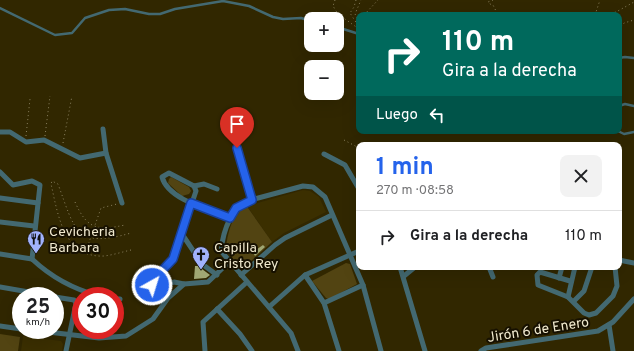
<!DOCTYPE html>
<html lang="es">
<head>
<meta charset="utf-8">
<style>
  :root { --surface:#fff; --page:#f2f2f2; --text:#202124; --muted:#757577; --line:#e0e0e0; --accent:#2563eb }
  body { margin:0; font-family:Overpass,sans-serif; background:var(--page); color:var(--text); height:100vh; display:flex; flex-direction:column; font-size:15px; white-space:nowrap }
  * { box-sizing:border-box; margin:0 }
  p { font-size:13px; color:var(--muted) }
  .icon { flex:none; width:22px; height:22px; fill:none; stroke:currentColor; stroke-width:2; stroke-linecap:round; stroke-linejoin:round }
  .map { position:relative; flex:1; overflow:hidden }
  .drawer { position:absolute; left:356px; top:142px; width:266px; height:128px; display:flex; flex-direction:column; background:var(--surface); border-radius:8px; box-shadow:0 4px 16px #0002 }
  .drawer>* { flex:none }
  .guide { position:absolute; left:356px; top:12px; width:266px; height:122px; border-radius:8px; box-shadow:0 4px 16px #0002; background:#00695c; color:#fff; overflow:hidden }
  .controls { position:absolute; left:304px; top:12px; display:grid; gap:8px }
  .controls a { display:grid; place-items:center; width:40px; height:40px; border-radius:8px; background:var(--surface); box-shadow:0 4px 16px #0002; font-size:20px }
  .speed { position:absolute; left:12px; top:287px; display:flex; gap:8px; font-size:20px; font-weight:700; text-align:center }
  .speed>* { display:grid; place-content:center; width:52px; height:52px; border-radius:50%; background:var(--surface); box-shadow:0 4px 16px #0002; line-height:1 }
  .speed small { font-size:10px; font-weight:400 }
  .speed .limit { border:6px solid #d22; background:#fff; color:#111 }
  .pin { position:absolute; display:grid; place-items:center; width:34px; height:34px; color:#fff; margin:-41px -17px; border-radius:50% 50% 50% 0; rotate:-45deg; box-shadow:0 0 4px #0007 }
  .pin .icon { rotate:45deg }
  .me { position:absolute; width:44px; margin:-22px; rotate:39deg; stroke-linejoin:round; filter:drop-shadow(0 0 3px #0008) }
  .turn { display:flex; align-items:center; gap:14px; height:84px; padding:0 20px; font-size:18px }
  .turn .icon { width:52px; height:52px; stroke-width:2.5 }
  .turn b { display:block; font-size:28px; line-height:34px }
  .then { display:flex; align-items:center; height:38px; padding:0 20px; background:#0003; gap:8px; font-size:15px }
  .round { display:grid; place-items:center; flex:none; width:42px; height:42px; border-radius:8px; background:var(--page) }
  .head { display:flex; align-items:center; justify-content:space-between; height:68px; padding:0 20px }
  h1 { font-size:24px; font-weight:700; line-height:30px; color:var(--accent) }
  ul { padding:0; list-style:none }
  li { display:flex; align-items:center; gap:12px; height:52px; padding:0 20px; border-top:1px solid var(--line) }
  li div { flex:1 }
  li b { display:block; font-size:15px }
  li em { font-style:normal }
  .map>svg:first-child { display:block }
  .built { fill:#3b2f00 }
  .green { fill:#524412 }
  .building { fill:#a0a773 }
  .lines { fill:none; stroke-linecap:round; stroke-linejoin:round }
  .path { stroke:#8b8261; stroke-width:1; stroke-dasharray:1 3; stroke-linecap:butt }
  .lane { stroke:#436971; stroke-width:2.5 }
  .street { stroke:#436971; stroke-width:5 }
  .route-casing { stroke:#184099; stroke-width:10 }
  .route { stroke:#2563eb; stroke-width:7 }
  .labels { text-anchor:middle; stroke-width:4; stroke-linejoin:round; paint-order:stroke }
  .poi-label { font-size:14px; fill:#f1eacf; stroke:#161000; text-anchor:start }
  .street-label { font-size:14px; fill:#f1eacf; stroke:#161000 }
</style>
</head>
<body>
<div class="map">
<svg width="634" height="351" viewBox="0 0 634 351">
  <rect width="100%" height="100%" fill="#312700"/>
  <!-- built -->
  <g class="built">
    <path d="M 303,190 L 310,191 L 319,197 L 326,212 L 284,233 L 272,242 L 247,206 Z"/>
    <path d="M 23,336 L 61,341 L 63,344 L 62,351 L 21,351 Z"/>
  </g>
  <!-- green -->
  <g class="green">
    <path d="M 171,177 L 189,187 L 191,191 L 189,194 L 182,196 L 168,183 L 169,179 Z"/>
    <path d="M 246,205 L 272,242 L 250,262 L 244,265 L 234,260 L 226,249 C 227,235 232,213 246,205 Z"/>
    <path d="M 346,263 L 350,264 L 357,284 L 329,299 L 326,298 L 312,281 Z"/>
    <path d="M 0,334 L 20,337 L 18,351 L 0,351 Z"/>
  </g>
  <!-- building -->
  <g class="building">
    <path d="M 263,245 L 265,247 L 255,256 L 253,252 Z"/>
    <path d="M 195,266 L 198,266 L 210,275 L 206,278 L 194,279 Z"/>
  </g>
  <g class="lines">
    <!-- path -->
    <g class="path">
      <path d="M 335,0 L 333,6 L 338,14 L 359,29"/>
      <path d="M 356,0 L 354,7 L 350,13 L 359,27"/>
      <path d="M 493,0 L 488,2 L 490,4 L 493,5 L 498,15"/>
      <path d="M 364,15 L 378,0"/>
      <path d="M 595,15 L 600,0"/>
      <path d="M 603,15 L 616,12 L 634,2"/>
      <path d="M 359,22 L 355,14 L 361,0"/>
      <path d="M 619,30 L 624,23 L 634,20"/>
      <path d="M 26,136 L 30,99"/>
      <path d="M 45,136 L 50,96"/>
      <path d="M 344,140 L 359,148"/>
      <path d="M 63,143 L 72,96"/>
      <path d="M 75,202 C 87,229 97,231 125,225"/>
      <path d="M 131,250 C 122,252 113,255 104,256 C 63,258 58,214 51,184 L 52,181 L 58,184 C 75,230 75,249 131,233"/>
      <path d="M 86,251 L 101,208 L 117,204"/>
    </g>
    <!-- lane -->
    <g class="lane">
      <path d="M 0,8 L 55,35 L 72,33 L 85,18 L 109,10 L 125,9 L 149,14 L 160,14 L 175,9 L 223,1 L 249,6 L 273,17 L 283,19 L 301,18 L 311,21"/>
      <path d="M 337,27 L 359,34"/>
      <path d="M 619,58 L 625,57 L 634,58"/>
      <path d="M 619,106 L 625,104 L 634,106"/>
      <path d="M 618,131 L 624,134 L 634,132"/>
    </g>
    <!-- street -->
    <g class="street">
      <path d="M 103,129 L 106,153 L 122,203"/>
      <path d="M 0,132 L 10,132 L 26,142 L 44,140 L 80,158 L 106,153"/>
      <path d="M 237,148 L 252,200"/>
      <path d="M 324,154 L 345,165 L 359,189"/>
      <path d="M 0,172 L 13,185 L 32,181 L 40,185 L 32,259"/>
      <path d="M 217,189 L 204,184 L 194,186 L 169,173 L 162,177 C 168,200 211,210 230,218"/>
      <path d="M 0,198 L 38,203"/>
      <path d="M 0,222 L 34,226"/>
      <path d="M 182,234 L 202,264 L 217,275"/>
      <path d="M 0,254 L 32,259"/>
      <path d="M 32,259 C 51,277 73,289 99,296"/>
      <path d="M 619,260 L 634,263"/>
      <path d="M 400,267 L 425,351"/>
      <path d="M 489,267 L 493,277"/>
      <path d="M 241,275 L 275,245 L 285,238 L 332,215"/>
      <path d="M 305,275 L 324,303 L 339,351"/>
      <path d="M 404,276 L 415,267"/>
      <path d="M 559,278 L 562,267"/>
      <path d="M 570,281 L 540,272 L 537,275 L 538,285 L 568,297 L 584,313 L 589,315 L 596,313 L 613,296 L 617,286 L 615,267"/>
      <path d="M 184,284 L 174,282 L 157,289 L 152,285 L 153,280 L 173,259 L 196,191 L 194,186"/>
      <path d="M 0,287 L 52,296"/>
      <path d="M 55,297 L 74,300 L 76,303 L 66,351"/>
      <path d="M 568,297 L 575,267"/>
      <path d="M 115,299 L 120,299"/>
      <path d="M 574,301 L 584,291 L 592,267"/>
      <path d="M 324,303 L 363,285"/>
      <path d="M 269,307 L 305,275 L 359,251"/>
      <path d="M 217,309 L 240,334 L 252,351"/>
      <path d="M 609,325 L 613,351"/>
      <path d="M 0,326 L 21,329"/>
      <path d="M 31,330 L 99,338 L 126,336 L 153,319 L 168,298 L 184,284 L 208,282 L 229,262"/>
      <path d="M 205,351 L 203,322 L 247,282"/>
      <path d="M 298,351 L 291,333 L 221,251 C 223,232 230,211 247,201 L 303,186 L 313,187 L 325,197 L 363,285 L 381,351"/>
      <path d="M 481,351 L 486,348 L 598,331 L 613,322 L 634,299"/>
    </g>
  </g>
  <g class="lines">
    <!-- route casing -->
    <g class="route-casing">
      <path id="route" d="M 152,285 L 153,280 L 173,259 L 191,203 L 230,218 L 236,208 L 252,200 L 237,148"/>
    </g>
    <!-- route -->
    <use href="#route" class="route"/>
  </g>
  <!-- icons -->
  <defs>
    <g id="restaurant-pin" transform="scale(0.9)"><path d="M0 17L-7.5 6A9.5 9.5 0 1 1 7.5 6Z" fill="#a1b2fd" stroke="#161000"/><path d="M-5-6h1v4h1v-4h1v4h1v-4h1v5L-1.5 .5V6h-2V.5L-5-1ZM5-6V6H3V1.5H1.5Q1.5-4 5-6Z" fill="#111"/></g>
    <g id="church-pin" transform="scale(0.9)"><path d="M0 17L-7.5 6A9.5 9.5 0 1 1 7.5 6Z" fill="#a1b2fd" stroke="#161000"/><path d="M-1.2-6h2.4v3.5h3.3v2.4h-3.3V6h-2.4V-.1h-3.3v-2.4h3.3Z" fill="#111"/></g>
  </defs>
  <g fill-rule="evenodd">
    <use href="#restaurant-pin" x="36" y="239"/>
    <use href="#church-pin" x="201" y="255"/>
  </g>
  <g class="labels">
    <!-- poi labels -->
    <g class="poi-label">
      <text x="49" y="236">Cevicheria<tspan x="49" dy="16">Barbara</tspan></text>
      <text x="214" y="252">Capilla<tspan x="214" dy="16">Cristo Rey</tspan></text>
    </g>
    <!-- street labels -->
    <g class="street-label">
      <text transform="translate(538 329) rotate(-9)" y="5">Jirón 6 de Enero</text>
    </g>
  </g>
</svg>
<div class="controls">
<a>+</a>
<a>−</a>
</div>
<div class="speed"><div>25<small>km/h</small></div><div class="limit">30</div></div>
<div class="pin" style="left:237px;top:148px;background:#d93025"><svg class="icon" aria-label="arrive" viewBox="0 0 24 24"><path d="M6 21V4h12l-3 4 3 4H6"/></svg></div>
<svg class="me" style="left:152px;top:285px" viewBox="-20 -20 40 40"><circle r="17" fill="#2563eb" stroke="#fff" stroke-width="3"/><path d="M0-11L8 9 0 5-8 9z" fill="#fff"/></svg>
<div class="guide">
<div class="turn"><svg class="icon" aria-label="right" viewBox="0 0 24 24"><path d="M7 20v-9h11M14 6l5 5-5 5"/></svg><div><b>110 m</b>Gira a la derecha</div></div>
<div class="then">Luego<svg class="icon" aria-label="left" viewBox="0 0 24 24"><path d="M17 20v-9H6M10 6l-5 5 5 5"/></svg></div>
</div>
<section class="drawer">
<div class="head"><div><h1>1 min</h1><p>270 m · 08:58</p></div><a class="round"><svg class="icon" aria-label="close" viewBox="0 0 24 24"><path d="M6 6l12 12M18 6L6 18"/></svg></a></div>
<ul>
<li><svg class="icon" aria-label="right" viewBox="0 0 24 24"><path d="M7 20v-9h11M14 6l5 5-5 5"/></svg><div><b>Gira a la derecha</b></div><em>110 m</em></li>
</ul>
</section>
</div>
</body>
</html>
